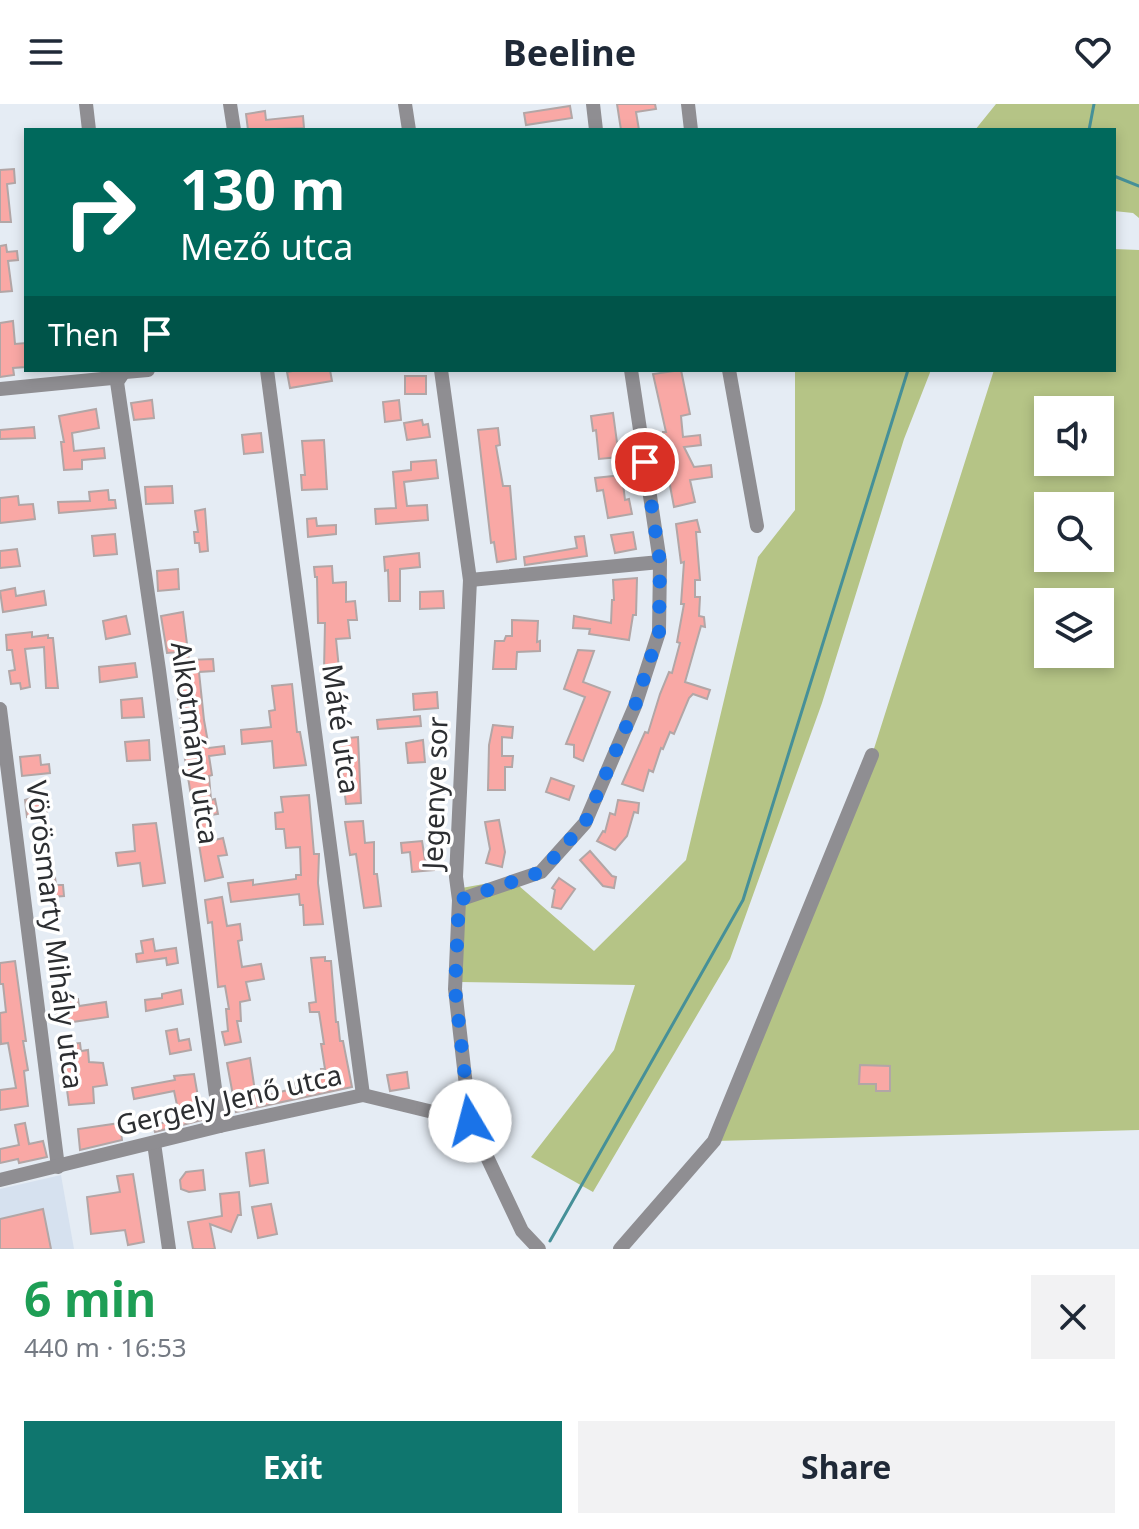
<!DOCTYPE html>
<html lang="en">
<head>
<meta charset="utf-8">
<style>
  :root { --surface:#fff; --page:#f2f2f3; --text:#1f2937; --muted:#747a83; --accent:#0f766e }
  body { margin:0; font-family:"Noto Sans",sans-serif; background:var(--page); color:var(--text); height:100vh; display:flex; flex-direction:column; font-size:30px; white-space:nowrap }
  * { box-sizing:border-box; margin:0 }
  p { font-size:26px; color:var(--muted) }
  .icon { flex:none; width:44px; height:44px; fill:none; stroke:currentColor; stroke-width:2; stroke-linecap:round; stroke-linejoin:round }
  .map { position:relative; height:1145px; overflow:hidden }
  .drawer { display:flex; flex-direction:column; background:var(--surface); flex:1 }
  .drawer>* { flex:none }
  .banner { position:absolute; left:24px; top:24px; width:1092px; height:244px; border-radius:0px; box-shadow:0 4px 12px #0003; background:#00695c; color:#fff; overflow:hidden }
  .buttons { position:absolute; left:1034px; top:292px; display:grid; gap:16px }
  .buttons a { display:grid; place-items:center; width:80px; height:80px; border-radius:0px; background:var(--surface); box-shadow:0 4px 12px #0003; font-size:40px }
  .pin { position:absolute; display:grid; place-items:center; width:68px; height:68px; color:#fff; margin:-34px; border:4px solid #fff; border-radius:50%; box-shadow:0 2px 8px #0007 }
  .me { position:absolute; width:88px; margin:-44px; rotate:352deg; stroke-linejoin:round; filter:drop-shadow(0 0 6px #0008) }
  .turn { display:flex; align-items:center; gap:28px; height:168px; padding:0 24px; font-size:36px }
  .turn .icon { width:104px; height:104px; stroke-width:2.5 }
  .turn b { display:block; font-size:56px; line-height:68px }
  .then { display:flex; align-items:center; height:76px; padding:0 24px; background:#0003; gap:16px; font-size:30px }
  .round { display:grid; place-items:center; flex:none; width:84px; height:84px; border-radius:0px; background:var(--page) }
  .head { display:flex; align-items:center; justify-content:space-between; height:136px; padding:0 24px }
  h1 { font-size:48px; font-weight:700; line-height:60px; color:#1e9e55 }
  .primary-button { display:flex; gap:16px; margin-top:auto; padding:16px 24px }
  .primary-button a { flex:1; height:92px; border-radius:0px; background:var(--accent); color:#fff; font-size:32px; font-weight:700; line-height:92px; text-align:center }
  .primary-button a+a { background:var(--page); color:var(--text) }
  header { display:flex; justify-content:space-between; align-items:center; height:104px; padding:0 24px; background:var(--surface); font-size:36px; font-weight:700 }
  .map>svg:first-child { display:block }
  .built { fill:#d6e1ef }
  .green { fill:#b5c486; fill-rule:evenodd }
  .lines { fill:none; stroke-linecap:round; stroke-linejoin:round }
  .stream { stroke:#469098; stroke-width:3 }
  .building { fill:#f9a8a5; stroke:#b2a6a6; stroke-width:2 }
  .minor { stroke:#8f8e92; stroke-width:14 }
  .route { stroke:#1a73e8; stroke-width:14; stroke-dasharray:0 25.2 }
  .labels { text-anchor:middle; stroke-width:7; stroke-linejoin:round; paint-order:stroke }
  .street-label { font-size:28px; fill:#2c2e31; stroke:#fff }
</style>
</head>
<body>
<header><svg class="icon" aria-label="menu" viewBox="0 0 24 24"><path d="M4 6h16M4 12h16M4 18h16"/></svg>Beeline<svg class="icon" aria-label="heart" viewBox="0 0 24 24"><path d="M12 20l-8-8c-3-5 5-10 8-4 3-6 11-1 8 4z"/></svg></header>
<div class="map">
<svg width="1139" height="1145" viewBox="0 0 1139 1145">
  <rect width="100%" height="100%" fill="#e5ecf4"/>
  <!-- built -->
  <path class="built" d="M 61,1071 L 74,1145 L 0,1145 L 0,1085 Z"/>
  <!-- green -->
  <g class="green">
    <path d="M 996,0 L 1139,0 L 1139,114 L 1133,109 L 1114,107 L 1114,26 L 975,26 Z"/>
    <path d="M 1114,145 L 1139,146 L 1139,1026 L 714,1037 L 872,651 L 994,266 L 1114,266 ZM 1048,306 L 1100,306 L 1100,358 L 1048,358 ZM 1048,402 L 1100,402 L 1100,454 L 1048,454 ZM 1048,498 L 1100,498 L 1100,550 L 1048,550 Z"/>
    <path d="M 795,266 L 931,266 L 904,335 L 822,599 L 730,855 L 593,1088 L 531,1053 L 614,946 L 635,881 L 460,878 L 456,785 L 511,775 L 594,847 L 686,756 L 758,453 L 795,406 Z"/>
  </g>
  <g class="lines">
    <!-- stream -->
    <g class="stream">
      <path d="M 1089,26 L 1094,0"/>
      <path d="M 1114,72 L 1139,82"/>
      <path d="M 550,1137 L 743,796 L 908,266"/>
    </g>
  </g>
  <!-- building -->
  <g class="building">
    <path d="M 617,0 L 655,0 L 656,5 L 636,8 L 639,26 L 621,26 Z"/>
    <path d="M 570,2 L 572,14 L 526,21 L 524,9 Z"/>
    <path d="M 265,7 L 266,16 L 303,12 L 304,24 L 248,26 L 246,10 Z"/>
    <path d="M 14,65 L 15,79 L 7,80 L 11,118 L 0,118 L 0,66 Z"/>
    <path d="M 6,141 L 7,148 L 17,147 L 18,156 L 8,157 L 12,187 L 0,188 L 0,142 Z"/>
    <path d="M 13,217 L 15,240 L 26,239 L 26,263 L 13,264 L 14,271 L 0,273 L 0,219 Z"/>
    <path d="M 298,266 L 330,266 L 332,277 L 290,284 L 287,268 Z"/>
    <path d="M 681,266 L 690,310 L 681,312 L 683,333 L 700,331 L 701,341 L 684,343 L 694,363 L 711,361 L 712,373 L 690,376 L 695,398 L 674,403 L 666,360 L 663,328 L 666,328 L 653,270 Z"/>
    <rect x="405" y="272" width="21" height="18"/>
    <path d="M 152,296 L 154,314 L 134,316 L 131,299 Z"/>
    <path d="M 399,296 L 401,316 L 385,318 L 383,298 Z"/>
    <path d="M 96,305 L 99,324 L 72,329 L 74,347 L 104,344 L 105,354 L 82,356 L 82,365 L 64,366 L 61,338 L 64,338 L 59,312 Z"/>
    <path d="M 613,309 L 619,353 L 599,355 L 596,326 L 593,327 L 591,312 Z"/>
    <path d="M 422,316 L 423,321 L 428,320 L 430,333 L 407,336 L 404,319 Z"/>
    <path d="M 34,323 L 35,334 L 0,335 L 0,326 Z"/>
    <path d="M 498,324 L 500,341 L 496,342 L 503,382 L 510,382 L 516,455 L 497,458 L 494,438 L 491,439 L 478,326 Z"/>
    <path d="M 261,329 L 263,348 L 244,350 L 242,331 Z"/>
    <path d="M 324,336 L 327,385 L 302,386 L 301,371 L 305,371 L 302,337 Z"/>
    <path d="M 436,356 L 438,374 L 404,378 L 407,402 L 427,401 L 428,416 L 376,420 L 375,405 L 396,404 L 393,368 L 411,366 L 411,358 Z"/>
    <path d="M 622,371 L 625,396 L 629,395 L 632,410 L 608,414 L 603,386 L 597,387 L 595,374 Z"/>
    <path d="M 172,382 L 173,399 L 146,400 L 145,383 Z"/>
    <path d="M 108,386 L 109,396 L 115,396 L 116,404 L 59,409 L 58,398 L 90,397 L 89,388 Z"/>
    <path d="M 18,392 L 19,401 L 33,400 L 35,415 L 0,419 L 0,394 Z"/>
    <path d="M 205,405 L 208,447 L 200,448 L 199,439 L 195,439 L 194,428 L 198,428 L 195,407 Z"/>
    <path d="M 316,414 L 317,422 L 336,421 L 336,430 L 308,433 L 307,415 Z"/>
    <path d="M 697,416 L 700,428 L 696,428 L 700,476 L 695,476 L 695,493 L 700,493 L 699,512 L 704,513 L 705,523 L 701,522 L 685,578 L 710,586 L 707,595 L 693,590 L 689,594 L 674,630 L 670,628 L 663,645 L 661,644 L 653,668 L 649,666 L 643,687 L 622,680 L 645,628 L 648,629 L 660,590 L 669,568 L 672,569 L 680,539 L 677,538 L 684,500 L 681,500 L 684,458 L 681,459 L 676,420 Z"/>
    <path d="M 633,428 L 636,445 L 615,449 L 611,431 Z"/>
    <path d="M 115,430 L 117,450 L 94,452 L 92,432 Z"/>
    <path d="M 584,432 L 587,452 L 525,461 L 524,453 L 577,444 L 575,433 Z"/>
    <path d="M 17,445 L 20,462 L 0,464 L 0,447 Z"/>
    <path d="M 419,449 L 420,463 L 400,465 L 400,497 L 389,497 L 388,466 L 385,467 L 384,453 Z"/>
    <path d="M 332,462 L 333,479 L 346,478 L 346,498 L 355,497 L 357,516 L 348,516 L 350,534 L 336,535 L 339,565 L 324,567 L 325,519 L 318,519 L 317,473 L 315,473 L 314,463 Z"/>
    <path d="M 178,465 L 179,485 L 158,487 L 157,467 Z"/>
    <path d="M 637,474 L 636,511 L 633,511 L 629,536 L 589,530 L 590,525 L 573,524 L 574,512 L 611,519 L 612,496 L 614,496 L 613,476 Z"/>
    <path d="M 15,484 L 16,492 L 44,487 L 46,501 L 3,508 L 0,487 Z"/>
    <path d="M 443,487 L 444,504 L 420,505 L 420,488 Z"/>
    <path d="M 183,508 L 189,556 L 213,555 L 214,567 L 199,568 L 204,616 L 209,644 L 224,642 L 225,650 L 209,652 L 212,671 L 209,672 L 211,696 L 215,695 L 218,710 L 211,711 L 215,736 L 223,734 L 227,751 L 218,752 L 223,773 L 205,777 L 185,655 L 178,595 L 181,595 L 179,576 L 181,576 L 179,548 L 167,549 L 161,512 Z"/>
    <path d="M 126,512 L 130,530 L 106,535 L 103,517 Z"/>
    <path d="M 512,516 L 538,517 L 537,538 L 540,537 L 540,547 L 517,548 L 516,565 L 493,565 L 495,537 L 504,537 L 506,532 L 512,532 Z"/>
    <path d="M 32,528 L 32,533 L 48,531 L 48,534 L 53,534 L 58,584 L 46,584 L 44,543 L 25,545 L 30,583 L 21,585 L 20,579 L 11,580 L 9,567 L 15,566 L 12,546 L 7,546 L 6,531 Z"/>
    <path d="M 578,546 L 594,547 L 583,578 L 610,588 L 583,657 L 574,653 L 574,641 L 566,640 L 585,593 L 564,585 Z"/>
    <path d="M 135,559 L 137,573 L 100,578 L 99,563 Z"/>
    <path d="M 292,580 L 297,628 L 300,628 L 306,661 L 274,664 L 272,637 L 242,640 L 241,626 L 271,623 L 269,607 L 275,606 L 272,582 Z"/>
    <path d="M 437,588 L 438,604 L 414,606 L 413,590 Z"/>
    <path d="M 142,594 L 144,613 L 122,614 L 121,596 Z"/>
    <path d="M 420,612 L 421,622 L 378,625 L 377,616 Z"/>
    <path d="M 493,621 L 513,623 L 512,634 L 502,633 L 502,652 L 513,652 L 512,663 L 505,663 L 505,686 L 488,686 L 489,641 Z"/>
    <path d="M 358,633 L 361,699 L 346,700 L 338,635 Z"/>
    <path d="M 149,636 L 150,656 L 127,657 L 125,638 Z"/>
    <path d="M 423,636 L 425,658 L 408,659 L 406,639 Z"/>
    <path d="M 40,651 L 41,661 L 49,660 L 50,669 L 22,672 L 20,653 Z"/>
    <path d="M 551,674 L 574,682 L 569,696 L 546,688 Z"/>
    <path d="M 44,690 L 47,710 L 27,713 L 25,696 Z"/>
    <path d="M 309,691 L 314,750 L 319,750 L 318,779 L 323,820 L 304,821 L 303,801 L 300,801 L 299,790 L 231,798 L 228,779 L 253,776 L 253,781 L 296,775 L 296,771 L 301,771 L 300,743 L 286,744 L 284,725 L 276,725 L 275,709 L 283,708 L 281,693 Z"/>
    <path d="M 618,696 L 639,699 L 638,709 L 634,708 L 627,732 L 615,746 L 597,737 L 603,727 L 605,728 L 610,709 L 615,711 Z"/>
    <path d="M 499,716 L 505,748 L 502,763 L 486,759 L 490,745 L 485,718 Z"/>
    <path d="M 363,717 L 365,739 L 374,738 L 374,770 L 377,770 L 381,802 L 364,804 L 356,750 L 350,751 L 345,718 Z"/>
    <path d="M 156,719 L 165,779 L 143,782 L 140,759 L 118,762 L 116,749 L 135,747 L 133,721 Z"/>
    <path d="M 422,737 L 425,756 L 433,755 L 434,766 L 412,768 L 410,748 L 402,749 L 401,739 Z"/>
    <path d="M 590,747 L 612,772 L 616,773 L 614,784 L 603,782 L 580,756 Z"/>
    <path d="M 55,773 L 56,781 L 63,781 L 64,792 L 39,794 L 37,774 Z"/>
    <path d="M 559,774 L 575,785 L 561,805 L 552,803 L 555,786 L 552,784 Z"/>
    <path d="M 222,793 L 227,822 L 240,820 L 242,836 L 238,837 L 242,863 L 261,860 L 264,875 L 246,878 L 250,896 L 240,898 L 241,917 L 237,917 L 241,938 L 225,941 L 222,928 L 228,927 L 226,905 L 229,905 L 225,882 L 218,883 L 212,818 L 208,819 L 205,796 Z"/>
    <path d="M 153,835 L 155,847 L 176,844 L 178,859 L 167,861 L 166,854 L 137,858 L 136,850 L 143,849 L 141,837 Z"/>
    <path d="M 325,853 L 325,857 L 331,857 L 336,918 L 338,918 L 340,937 L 343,937 L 352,983 L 236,1008 L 227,959 L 250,954 L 256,994 L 296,984 L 295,978 L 322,972 L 321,965 L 325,965 L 321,940 L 324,940 L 319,908 L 310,908 L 309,899 L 316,898 L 311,854 Z"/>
    <path d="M 15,857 L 26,937 L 23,937 L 28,966 L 24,967 L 28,1002 L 0,1006 L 0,986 L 16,984 L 8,939 L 1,940 L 0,909 L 6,908 L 3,880 L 0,880 L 0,859 Z"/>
    <path d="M 181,886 L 183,900 L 146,907 L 145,896 L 162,894 L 162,890 Z"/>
    <path d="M 78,895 L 79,902 L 106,898 L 108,913 L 58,920 L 55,898 Z"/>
    <path d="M 177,925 L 179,937 L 189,935 L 191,946 L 170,950 L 166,927 Z"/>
    <path d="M 80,939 L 81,947 L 88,946 L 89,958 L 103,959 L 107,981 L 93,983 L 94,999 L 69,1001 L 61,941 Z"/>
    <path d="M 860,961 L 890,962 L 890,987 L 876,987 L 876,980 L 859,980 Z"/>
    <path d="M 407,968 L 409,984 L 390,987 L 387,971 Z"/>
    <path d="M 194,970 L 202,1016 L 155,1028 L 153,1021 L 180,1015 L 174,987 L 134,995 L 132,984 L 175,976 L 174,972 Z"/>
    <path d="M 25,1019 L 29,1040 L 43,1037 L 47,1053 L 19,1059 L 18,1055 L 0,1059 L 0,1045 L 19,1041 L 15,1021 Z"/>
    <path d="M 120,1019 L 122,1036 L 80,1046 L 78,1025 Z"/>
    <path d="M 264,1046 L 268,1079 L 250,1082 L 246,1049 Z"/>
    <path d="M 203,1066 L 205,1086 L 189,1088 L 181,1085 L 180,1076 L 186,1068 Z"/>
    <path d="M 133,1070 L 144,1138 L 128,1141 L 125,1126 L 91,1130 L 87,1093 L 120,1088 L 117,1072 Z"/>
    <path d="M 239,1088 L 241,1111 L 238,1111 L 231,1128 L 210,1120 L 215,1145 L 193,1145 L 188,1118 L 222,1112 L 220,1090 Z"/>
    <path d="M 271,1100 L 277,1130 L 258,1134 L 252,1103 Z"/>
    <path d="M 43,1105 L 51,1145 L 0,1145 L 0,1115 Z"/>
  </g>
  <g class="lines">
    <!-- minor -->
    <g class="minor">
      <path d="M 86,0 L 89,26"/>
      <path d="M 230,0 L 234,26"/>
      <path d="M 405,0 L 409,26"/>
      <path d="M 593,0 L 596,26"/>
      <path d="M 688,0 L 691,26"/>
      <path d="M 125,266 L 117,278 L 159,566 L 220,1022"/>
      <path d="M 267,266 L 363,991"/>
      <path d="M 441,266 L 470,476 L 456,773 L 459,796 L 455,885 L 470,1017 L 522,1127 L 539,1145"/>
      <path d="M 729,266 L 757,422"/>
      <path d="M 0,285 L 112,274 L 125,268 L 148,266"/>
      <path d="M 470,476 L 660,458"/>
      <path d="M 0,605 L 58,1063"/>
      <path d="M 459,796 L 541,768 L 585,719 L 635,602 L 659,528 L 660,458 L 631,266"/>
      <path d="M 154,1039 L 169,1145"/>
      <path d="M 0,1076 L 220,1022 L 363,991 L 470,1017"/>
      <path d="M 620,1145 L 714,1037 L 872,651"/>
    </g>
  </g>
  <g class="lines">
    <!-- route -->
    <path class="route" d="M 470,1017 L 455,885 L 459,796 L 541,768 L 585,719 L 635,602 L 659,528 L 660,458 L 645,358"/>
  </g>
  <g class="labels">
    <!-- street labels -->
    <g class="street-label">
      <text transform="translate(341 625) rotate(82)" y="10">Máté utca</text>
      <text transform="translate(195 639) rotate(82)" y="10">Alkotmány utca</text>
      <text transform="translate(435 689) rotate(-88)" y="10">Jegenye sor</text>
      <text transform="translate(55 831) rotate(83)" y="10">Vörösmarty Mihály utca</text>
      <text transform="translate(229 996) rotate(-13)" y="10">Gergely Jenő utca</text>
    </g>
  </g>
</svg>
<div class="buttons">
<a><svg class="icon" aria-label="sound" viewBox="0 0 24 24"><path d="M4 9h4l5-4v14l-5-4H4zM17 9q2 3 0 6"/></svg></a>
<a><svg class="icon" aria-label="search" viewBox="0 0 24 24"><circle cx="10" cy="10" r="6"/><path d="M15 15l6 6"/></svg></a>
<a><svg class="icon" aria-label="layers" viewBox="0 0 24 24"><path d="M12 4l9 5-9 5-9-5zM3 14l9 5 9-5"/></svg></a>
</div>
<div class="pin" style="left:645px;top:358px;background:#d93025"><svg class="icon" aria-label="arrive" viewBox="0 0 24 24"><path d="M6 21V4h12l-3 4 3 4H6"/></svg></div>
<svg class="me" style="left:470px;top:1017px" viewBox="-20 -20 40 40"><circle r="19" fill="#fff"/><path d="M0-13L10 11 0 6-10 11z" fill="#1a73e8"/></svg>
<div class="banner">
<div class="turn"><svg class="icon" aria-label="right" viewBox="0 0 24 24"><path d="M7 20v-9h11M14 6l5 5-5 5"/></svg><div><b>130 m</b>Mező utca</div></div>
<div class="then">Then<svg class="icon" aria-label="arrive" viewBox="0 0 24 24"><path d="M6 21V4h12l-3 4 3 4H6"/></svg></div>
</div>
</div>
<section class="drawer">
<div class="head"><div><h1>6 min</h1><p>440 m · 16:53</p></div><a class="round"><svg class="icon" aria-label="close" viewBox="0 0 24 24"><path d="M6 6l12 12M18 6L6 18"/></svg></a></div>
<div class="primary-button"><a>Exit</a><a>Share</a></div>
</section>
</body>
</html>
